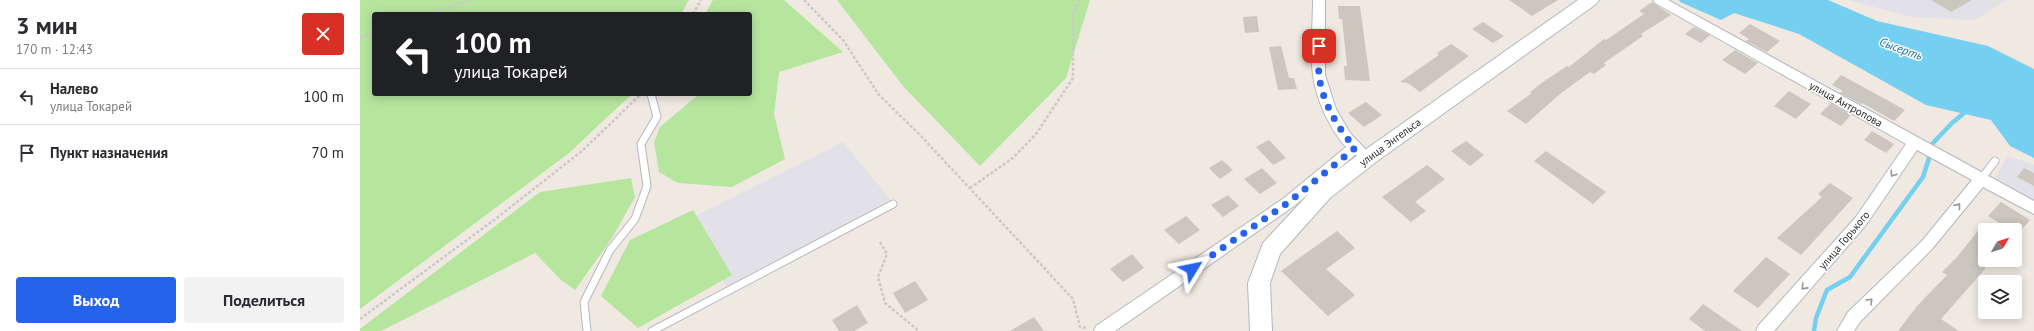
<!DOCTYPE html>
<html lang="ru">
<head>
<meta charset="utf-8">
<style>
  :root { --surface:#fff; --page:#f2f2f3; --text:#2b2b33; --muted:#7c7c81; --line:#e1e1e2; --accent:#2563eb }
  body { margin:0; font-family:"PT Sans",sans-serif; background:var(--page); color:var(--text); height:100vh; display:flex; flex-direction:column; font-size:15px; white-space:nowrap }
  * { box-sizing:border-box; margin:0 }
  p { font-size:13px; color:var(--muted) }
  .icon { flex:none; width:22px; height:22px; fill:none; stroke:currentColor; stroke-width:2; stroke-linecap:round; stroke-linejoin:round }
  .map { position:relative; flex:1; overflow:hidden }
  .panel { display:flex; flex-direction:column; background:var(--surface); width:360px }
  .panel>* { flex:none }
  .hud { position:absolute; left:12px; top:12px; width:380px; height:84px; border-radius:4px; box-shadow:0 2px 10px #0003; background:#202124; color:#fff; overflow:hidden }
  .needle { width:26px; rotate:51deg }
  .fabs { position:absolute; left:1618px; top:223px; display:grid; gap:8px }
  .fabs a { display:grid; place-items:center; width:44px; height:44px; border-radius:4px; background:var(--surface); box-shadow:0 2px 10px #0003; font-size:20px }
  .pin { position:absolute; display:grid; place-items:center; width:34px; height:34px; color:#fff; margin:-17px; border-radius:8px; box-shadow:0 2px 6px #0006 }
  .me { position:absolute; width:44px; margin:-22px; rotate:55deg; stroke-linejoin:round; filter:drop-shadow(0 0 3px #0008) }
  .turn { display:flex; align-items:center; gap:14px; height:84px; padding:0 16px; font-size:18px }
  .turn .icon { width:52px; height:52px; stroke-width:2.5 }
  .turn b { display:block; font-size:28px; line-height:34px }
  .round { display:grid; place-items:center; flex:none; width:42px; height:42px; border-radius:4px; background:var(--page) }
  .overview { display:flex; align-items:center; justify-content:space-between; height:68px; padding:0 16px }
  h1 { font-size:24px; font-weight:800; line-height:30px }
  .button { display:flex; gap:8px; margin-top:auto; padding:8px 16px }
  .button a { flex:1; height:46px; border-radius:4px; background:var(--accent); color:#fff; font-size:16px; font-weight:800; line-height:46px; text-align:center }
  .button a+a { background:var(--page); color:var(--text) }
  ul { padding:0; list-style:none }
  li { display:flex; align-items:center; gap:12px; height:56px; padding:0 16px; border-top:1px solid var(--line) }
  li div { flex:1 }
  li b { display:block; font-size:15px }
  li em { font-style:normal }
  main { display:flex; flex:1; min-height:0 }
  .map>svg:first-child { display:block }
  .industrial { fill:#e3e1e8 }
  .green { fill:#b6e59e }
  .water { fill:#75cff0 }
  .lines { fill:none; stroke-linecap:round; stroke-linejoin:round }
  .stream { stroke:#75cff0; stroke-width:4.5 }
  .building { fill:#cbc7bf }
  .lane-casing { stroke:#b4b7c1; stroke-width:9 }
  .street-casing { stroke:#b4b7c1; stroke-width:2 }
  .secondary-casing { stroke:#b4b7c1; stroke-width:2 }
  .path { stroke:#c9c9c9; stroke-width:2.5; stroke-dasharray:3 2; stroke-linecap:butt }
  .lane { stroke:#fff; stroke-width:7 }
  .street { fill:#fff; fill-rule:evenodd }
  .secondary { fill:#fff; fill-rule:evenodd }
  .oneway { stroke:#969696 }
  .route { stroke:#2563eb; stroke-width:7; stroke-dasharray:0 12.6 }
  .labels { text-anchor:middle; stroke-width:3; stroke-linejoin:round; paint-order:stroke }
  .street-label { font-size:11px; fill:#2e2e2e; stroke:#fff }
  .water-label { font-size:12px; font-style:italic; fill:#0d6fa3; stroke:#fff }
</style>
</head>
<body>
<main>
<section class="panel">
<div class="overview"><div><h1>3 мин</h1><p>170 m · 12:43</p></div><a class="round" style="background:#d93025;color:#fff"><svg class="icon" aria-label="close" viewBox="0 0 24 24"><path d="M6 6l12 12M18 6L6 18"/></svg></a></div>
<ul>
<li><svg class="icon" aria-label="left" viewBox="0 0 24 24"><path d="M17 20v-9H6M10 6l-5 5 5 5"/></svg><div><b>Налево</b><p>улица Токарей</p></div><em>100 m</em></li>
<li><svg class="icon" aria-label="arrive" viewBox="0 0 24 24"><path d="M6 21V4h12l-3 4 3 4H6"/></svg><div><b>Пункт назначения</b></div><em>70 m</em></li>
</ul>
<div class="button"><a>Выход</a><a>Поделиться</a></div>
</section>
<div class="map">
<svg width="1674" height="331" viewBox="0 0 1674 331">
  <rect width="100%" height="100%" fill="#efe9e1"/>
  <!-- industrial -->
  <g class="industrial">
    <path d="M 1488,0 L 1646,0 L 1615,20 L 1551,17 Z"/>
    <path d="M 483,142 L 530,199 L 367,289 L 333,217 Z"/>
    <path d="M 1648,156 L 1674,165 L 1674,201 L 1634,179 Z"/>
  </g>
  <!-- green -->
  <g class="green">
    <path d="M 0,0 L 329,0 L 321,14 L 14,14 L 14,94 L 272,94 L 209,153 L 0,309 Z"/>
    <path d="M 353,0 L 424,0 L 483,52 L 419,72 L 414,114 L 425,159 L 372,187 L 318,183 L 299,172 L 294,142 L 300,127 L 339,94 L 390,94 L 390,14 L 345,14 Z"/>
    <path d="M 477,0 L 730,0 L 706,78 L 620,166 L 543,86 Z"/>
    <path d="M 271,178 L 275,197 L 252,238 L 215,290 L 201,280 L 175,253 L 21,331 L 0,331 L 0,329 L 180,192 Z"/>
    <path d="M 333,210 L 372,275 L 278,328 L 241,296 L 270,240 Z"/>
  </g>
  <!-- water -->
  <path class="water" d="M 1319,0 L 1468,0 L 1517,21 L 1628,46 L 1674,69 L 1674,158 L 1650,146 L 1631,120 L 1566,105 L 1439,34 L 1374,13 L 1361,20 L 1320,2 Z"/>
  <g class="lines">
    <!-- stream -->
    <g class="stream">
      <path d="M 1573,143 L 1592,123 L 1609,109"/>
      <path d="M 1454,331 L 1456,318 L 1467,290 L 1490,277 L 1563,177 L 1569,158"/>
    </g>
  </g>
  <!-- building -->
  <g class="building">
    <path d="M 1149,0 L 1198,0 L 1172,16 Z"/>
    <path d="M 1571,0 L 1612,0 L 1591,12 Z"/>
    <path d="M 1292,2 L 1311,15 L 1281,34 L 1283,36 L 1244,63 L 1246,65 L 1234,74 L 1230,72 L 1200,94 L 1166,124 L 1147,111 L 1172,93 L 1170,92 L 1183,82 L 1207,66 L 1209,67 L 1244,39 L 1246,40 L 1284,14 L 1279,11 Z"/>
    <path d="M 978,6 L 1000,6 L 1010,81 L 985,80 L 984,66 L 987,66 L 982,19 L 979,19 Z"/>
    <path d="M 897,16 L 899,32 L 885,33 L 883,17 Z"/>
    <path d="M 1123,22 L 1144,36 L 1133,43 L 1112,29 Z"/>
    <path d="M 1390,24 L 1420,41 L 1407,52 L 1386,41 L 1389,39 L 1379,33 Z"/>
    <path d="M 1334,27 L 1350,35 L 1341,43 L 1325,34 Z"/>
    <path d="M 1091,44 L 1109,56 L 1060,92 L 1048,83 L 1040,82 L 1079,55 L 1077,53 Z"/>
    <path d="M 921,46 L 929,78 L 934,78 L 937,89 L 918,90 L 909,47 Z"/>
    <path d="M 1375,50 L 1396,62 L 1398,63 L 1385,74 L 1362,60 Z"/>
    <path d="M 1481,75 L 1516,94 L 1545,110 L 1534,121 L 1502,103 L 1501,104 L 1480,93 L 1483,91 L 1472,85 Z"/>
    <path d="M 1429,91 L 1451,104 L 1436,119 L 1414,106 Z"/>
    <path d="M 1006,102 L 1022,115 L 1004,127 L 988,113 Z"/>
    <path d="M 1471,103 L 1491,115 L 1481,126 L 1460,114 Z"/>
    <path d="M 1512,131 L 1534,144 L 1526,153 L 1504,140 Z"/>
    <path d="M 909,140 L 926,158 L 913,165 L 896,147 Z"/>
    <path d="M 1106,141 L 1124,155 L 1110,166 L 1091,151 Z"/>
    <path d="M 1186,151 L 1246,192 L 1233,204 L 1174,161 Z"/>
    <path d="M 862,160 L 873,170 L 860,179 L 849,168 Z"/>
    <path d="M 1067,165 L 1085,179 L 1055,202 L 1066,211 L 1051,222 L 1022,197 Z"/>
    <path d="M 902,168 L 917,183 L 900,194 L 884,179 Z"/>
    <path d="M 1664,168 L 1674,173 L 1674,186 L 1657,177 Z"/>
    <path d="M 1470,183 L 1493,198 L 1441,255 L 1417,238 L 1462,197 L 1458,194 Z"/>
    <path d="M 868,195 L 879,206 L 863,217 L 851,205 Z"/>
    <path d="M 1641,202 L 1670,220 L 1658,234 L 1655,230 L 1651,230 L 1628,216 Z"/>
    <path d="M 826,216 L 840,230 L 819,244 L 804,230 Z"/>
    <path d="M 1625,222 L 1625,269 L 1581,319 L 1599,331 L 1538,331 L 1558,305 L 1587,275 L 1582,272 L 1597,257 Z"/>
    <path d="M 977,231 L 995,248 L 966,269 L 995,295 L 968,316 L 921,271 Z"/>
    <path d="M 772,254 L 784,268 L 763,282 L 750,269 Z"/>
    <path d="M 1406,257 L 1430,274 L 1398,308 L 1373,291 Z"/>
    <path d="M 555,281 L 568,300 L 545,313 L 533,293 Z"/>
    <path d="M 1343,304 L 1382,331 L 1345,331 L 1329,319 Z"/>
    <path d="M 497,305 L 508,323 L 494,331 L 479,331 L 472,320 Z"/>
    <path d="M 674,317 L 684,331 L 650,331 Z"/>
  </g>
  <g class="lines">
    <!-- lane casing -->
    <g class="lane-casing">
      <g id="lane">
        <path d="M 1621,179 L 1635,161"/>
        <path d="M 227,331 L 224,302 L 250,250 L 275,219 L 287,186 L 281,144 L 297,117 L 291,94"/>
        <path d="M 292,331 L 533,204"/>
      </g>
    </g>
    <!-- street casing -->
    <g class="street-casing">
      <g id="street">
        <path d="M 953,0 L 965,0 L 965,75 L 976,109 L 990,133 L 1008,152 L 1006,156 L 1001,157 L 995,155 L 934,206 L 755,331 L 734,331 L 736,326 L 924,198 L 986,147 C 970,129 956,100 953,75 C 950,52 953,24 953,0 Z"/>
        <path d="M 1293,0 L 1308,0 L 1674,201 L 1674,214 L 1623,187 L 1572,249 L 1500,322 L 1494,331 L 1477,331 L 1488,312 L 1562,241 L 1612,180 L 1557,150 L 1506,225 L 1414,331 L 1396,331 L 1398,326 L 1496,217 L 1546,144 L 1295,3 Z"/>
      </g>
    </g>
    <!-- secondary casing -->
    <g class="secondary-casing">
      <path id="secondary" d="M 1218,0 L 1239,0 L 1236,4 L 1016,162 L 970,198 L 920,254 L 910,283 L 912,331 L 890,331 L 888,283 L 903,243 L 956,186 L 1002,152 Z"/>
    </g>
    <!-- path -->
    <g class="path">
      <path d="M 444,0 L 483,40 L 519,95 L 561,136 L 713,299 L 720,327 L 727,328"/>
      <path d="M 69,14 L 110,0"/>
      <path d="M 333,14 L 341,0"/>
      <path d="M 0,38 L 14,33"/>
      <path d="M 610,188 L 653,158 L 676,134 L 713,78 L 713,15 L 719,0"/>
      <path d="M 520,242 L 527,254 L 518,277 L 525,303 L 559,331"/>
      <path d="M 0,319 L 138,217 L 222,151 L 281,94"/>
    </g>
    <!-- lane -->
    <use href="#lane" class="lane"/>
    <!-- street -->
    <use href="#street" class="street"/>
    <!-- secondary -->
    <use href="#secondary" class="secondary"/>
  </g>
  <!-- one-way arrows -->
  <defs><path id="oneway-chevron" d="M-2-3.5L2.5 0L-2 3.5" fill="none" stroke-width="1.6" stroke-linecap="round" stroke-linejoin="round"/></defs>
  <g class="oneway">
    <use href="#oneway-chevron" transform="translate(1533 174) rotate(124)"/>
    <use href="#oneway-chevron" transform="translate(1598 206) rotate(-51)"/>
    <use href="#oneway-chevron" transform="translate(1444 287) rotate(132)"/>
    <use href="#oneway-chevron" transform="translate(1510 301) rotate(-45)"/>
  </g>
  <g class="lines">
    <!-- route -->
    <path class="route" d="M 832,269 L 929,202 L 995,148 C 978,128 961,100 959,74 C 958,65 959,55 959,46"/>
  </g>
  <g class="labels">
    <!-- street labels -->
    <g class="street-label">
      <text transform="translate(1486 104) rotate(29)" y="4">улица Антропова</text>
      <text transform="translate(1030 142) rotate(-36)" y="4">улица Энгельса</text>
      <text transform="translate(1484 240) rotate(-50)" y="4">улица Горького</text>
    </g>
    <!-- water labels -->
    <g class="water-label">
      <text transform="translate(1541 49) rotate(20)" y="4">Сысерть</text>
    </g>
  </g>
</svg>
<div class="fabs">
<a><svg class="needle" viewBox="-14 -14 28 28"><path d="M0-13l5 13h-10z" fill="#e53935"/><path d="M0 13l5-13h-10z" fill="#7c7c81"/></svg></a>
<a><svg class="icon" aria-label="layers" viewBox="0 0 24 24"><path d="M12 4l9 5-9 5-9-5zM3 14l9 5 9-5"/></svg></a>
</div>
<div class="pin" style="left:959px;top:46px;background:#d93025"><svg class="icon" aria-label="arrive" viewBox="0 0 24 24"><path d="M6 21V4h12l-3 4 3 4H6"/></svg></div>
<svg class="me" style="left:832px;top:269px" viewBox="-20 -20 40 40"><path d="M0-17L14 15 0 8-14 15z" fill="#2563eb" stroke="#fff" stroke-width="4"/></svg>
<div class="hud">
<div class="turn"><svg class="icon" aria-label="left" viewBox="0 0 24 24"><path d="M17 20v-9H6M10 6l-5 5 5 5"/></svg><div><b>100 m</b>улица Токарей</div></div>
</div>
</div>
</main>
</body>
</html>
